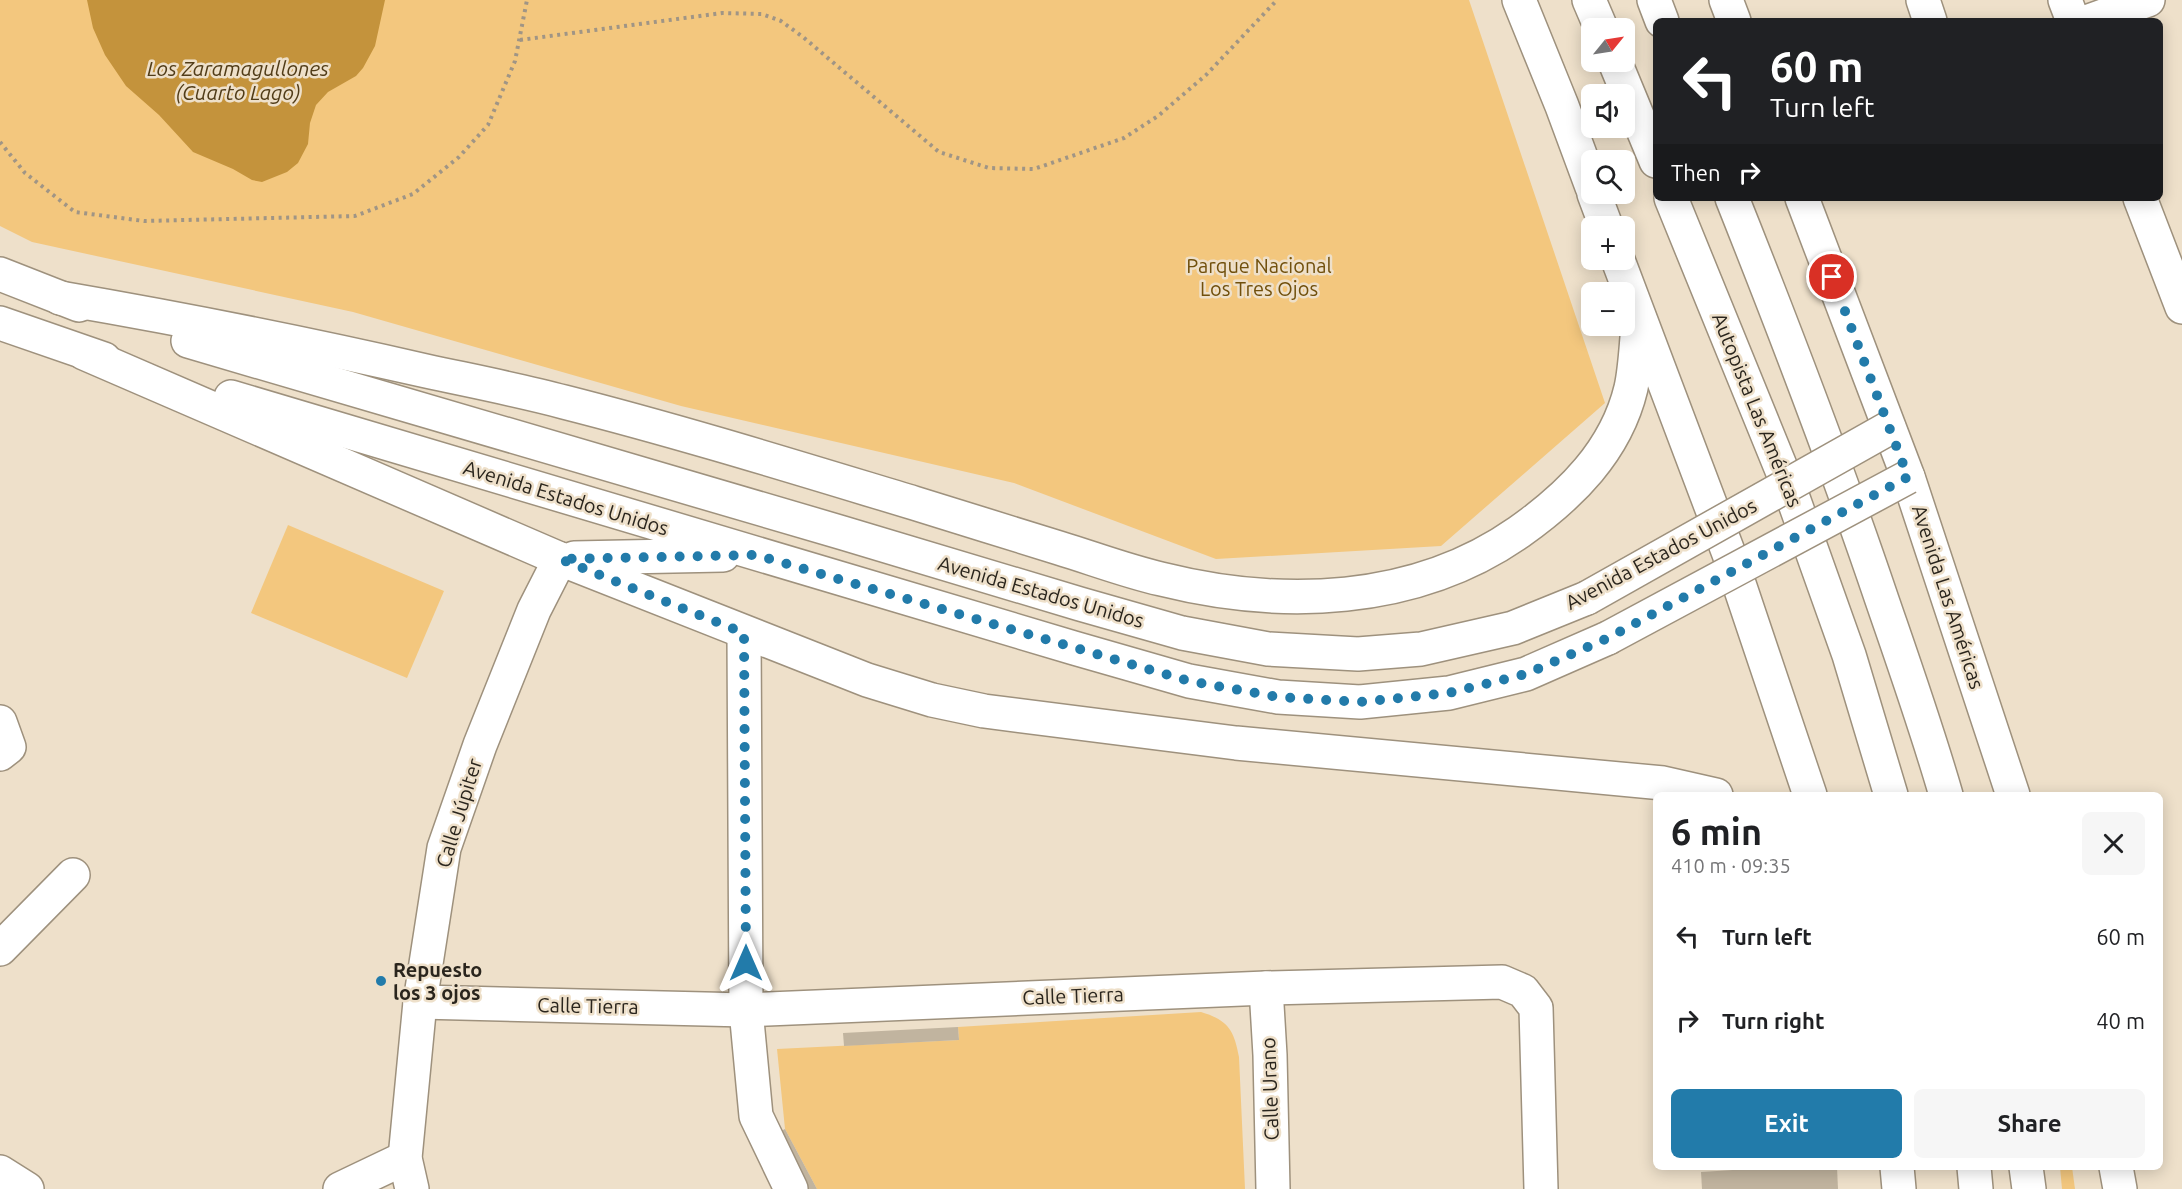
<!DOCTYPE html>
<html lang="en">
<head>
<meta charset="utf-8">
<style>
  :root { --surface:#fff; --page:#f6f6f6; --text:#202124; --muted:#757577; --accent:#227baa }
  body { margin:0; font-family:Ubuntu,sans-serif; background:var(--page); color:var(--text); height:100vh; display:flex; flex-direction:column; font-size:22px; white-space:nowrap }
  * { box-sizing:border-box; margin:0 }
  p { font-size:20px; color:var(--muted) }
  .icon { flex:none; width:33px; height:33px; fill:none; stroke:currentColor; stroke-width:2; stroke-linecap:round; stroke-linejoin:round }
  .map { position:relative; flex:1; overflow:hidden }
  .panel { position:absolute; left:1653px; top:792px; width:510px; height:378px; display:flex; flex-direction:column; background:var(--surface); border-radius:9px; box-shadow:0 3px 15px #0003 }
  .panel>* { flex:none }
  .top-card { position:absolute; left:1653px; top:18px; width:510px; height:183px; border-radius:9px; box-shadow:0 3px 15px #0003; background:#202124; color:#fff; overflow:hidden }
  .needle { width:39px; rotate:60deg }
  .buttons { position:absolute; left:1581px; top:18px; display:grid; gap:12px }
  .buttons a { display:grid; place-items:center; width:54px; height:54px; border-radius:9px; background:var(--surface); box-shadow:0 3px 15px #0003; font-size:30px }
  .pin { position:absolute; display:grid; place-items:center; width:51px; height:51px; color:#fff; margin:-26px; border:3px solid #fff; border-radius:50%; box-shadow:0 2px 6px #0007 }
  .me { position:absolute; width:66px; margin:-33px; rotate:0deg; stroke-linejoin:round; filter:drop-shadow(0 0 4px #0008) }
  .turn { display:flex; align-items:center; gap:21px; height:126px; padding:0 18px; font-size:27px }
  .turn .icon { width:78px; height:78px; stroke-width:2.5 }
  .turn b { display:block; font-size:42px; line-height:51px }
  .then { display:flex; align-items:center; height:57px; padding:0 18px; background:#0003; gap:12px; font-size:22px }
  .round { display:grid; place-items:center; flex:none; width:63px; height:63px; border-radius:9px; background:var(--page) }
  .headline { display:flex; align-items:center; justify-content:space-between; height:102px; padding:0 18px }
  h1 { font-size:36px; font-weight:600; line-height:45px }
  .cta { display:flex; gap:12px; margin-top:auto; padding:12px 18px }
  .cta a { flex:1; height:69px; border-radius:9px; background:var(--accent); color:#fff; font-size:24px; font-weight:600; line-height:69px; text-align:center }
  .cta a+a { background:var(--page); color:var(--text) }
  ul { padding:0; list-style:none }
  li { display:flex; align-items:center; gap:18px; height:84px; padding:0 18px }
  li div { flex:1 }
  li b { display:block; font-size:22px }
  li em { font-style:normal }
  .map>svg:first-child { display:block }
  .green { fill:#f3c77e }
  .water { fill:#c4933c }
  .building { fill:#c1b49f }
  .lines { fill:none; stroke-linecap:round; stroke-linejoin:round }
  .minor-casing { stroke:#9e917d; stroke-width:36 }
  .major-casing { stroke:#9e917d; stroke-width:36 }
  .highway-casing { stroke:#9e917d; stroke-width:36 }
  .path { stroke:#a09585; stroke-width:4; stroke-dasharray:3 4.5; stroke-linecap:butt }
  .minor { stroke:#fff; stroke-width:33 }
  .major { stroke:#fff; stroke-width:33 }
  .highway { stroke:#fff; stroke-width:33 }
  .minor-bridge-casing { stroke:#9e917d; stroke-width:36; stroke-linecap:butt }
  .minor-bridge { stroke:#fff; stroke-width:33 }
  .route { stroke:#227baa; stroke-width:10; stroke-dasharray:0 18 }
  .poi-dot { fill:#227baa; stroke:#eee0ca; stroke-width:2 }
  .labels { text-anchor:middle; stroke-width:5; stroke-linejoin:round; paint-order:stroke }
  .park-label { font-size:20px; fill:#71500c; stroke:#eee0ca }
  .street-label { font-size:20px; fill:#2a251d; stroke:#eee0ca }
  .poi-label { font-size:20px; font-weight:bold; fill:#2a251d; stroke:#eee0ca; text-anchor:start }
  .water-label { font-size:21px; font-style:italic; fill:#513c18; stroke:#eee0ca }
</style>
</head>
<body>
<div class="map">
<svg width="2182" height="1189" viewBox="0 0 2182 1189">
  <rect width="100%" height="100%" fill="#eee0ca"/>
  <!-- green -->
  <g class="green">
    <path d="M 0,0 L 1469,0 L 1605,403 L 1441,546 L 1216,559 L 1014,483 L 681,406 L 353,312 L 32,242 L 0,226 Z"/>
    <path d="M 288,525 L 444,591 L 407,678 L 251,613 Z"/>
    <path d="M 1201,1012 C 1228,1020 1234,1030 1239,1057 L 1245,1189 L 817,1189 L 785,1129 L 777,1049 L 959,1040 L 958,1027 Z"/>
    <path d="M 2060,1167 L 2072,1167 L 2075,1189 L 2062,1189 Z"/>
  </g>
  <!-- water -->
  <path class="water" d="M 87,0 L 385,0 L 375,46 L 363,68 L 356,76 L 328,92 L 316,105 L 310,123 L 308,144 L 298,163 L 287,172 L 262,182 L 252,180 L 233,169 L 193,152 L 159,115 L 126,86 L 105,55 L 93,28 Z"/>
  <!-- building -->
  <g class="building">
    <path d="M 958,1027 L 959,1040 L 844,1046 L 843,1033 Z"/>
    <path d="M 785,1129 L 817,1189 L 804,1189 L 775,1134 Z"/>
    <path d="M 1780,1167 L 1837,1167 L 1838,1189 L 1702,1189 L 1701,1172 Z"/>
  </g>
  <g class="lines">
    <!-- minor casing -->
    <g class="minor-casing">
      <g id="minor">
        <path d="M 1519,0 L 1562,106 L 1592,187"/>
        <path d="M 1923,0 L 1930,21"/>
        <path d="M 2065,0 L 2073,21"/>
        <path d="M 2089,21 L 2148,0"/>
        <path d="M 1594,194 L 1606,226"/>
        <path d="M 2140,198 L 2182,307"/>
        <path d="M 1618,260 L 1729,554 L 1810,795"/>
        <path d="M 0,274 L 79,305"/>
        <path d="M 60,298 C 182,319 304,343 426,371 C 472,381 519,390 564,402 C 682,432 798,468 914,503 C 962,518 1011,533 1059,548 C 1092,558 1126,571 1161,579 C 1281,609 1415,605 1519,532 C 1570,496 1616,451 1631,388 C 1636,365 1636,341 1639,317"/>
        <path d="M 0,323 L 104,359"/>
        <path d="M 188,341 L 843,533 L 1080,604 L 1182,633 L 1268,649 L 1358,654 L 1421,649 L 1513,628 L 1587,598"/>
        <path d="M 84,353 L 560,559 L 867,680 L 932,700 L 984,711 L 1236,743 L 1663,783 L 1716,795"/>
        <path d="M 231,397 L 1074,648 L 1189,681 L 1278,697 L 1360,702 L 1449,693 L 1526,674 L 1608,638"/>
        <path d="M 574,558 L 723,555"/>
        <path d="M 744,633 L 746,1010 L 756,1116 L 791,1189"/>
        <path d="M 0,722 L 9,747 L 0,754"/>
        <path d="M 0,949 L 73,875"/>
        <path d="M 1266,988 L 1270,1055 L 1273,1189"/>
        <path d="M 420,1002 L 746,1010 L 1266,988 L 1502,982 L 1523,991 L 1536,1008 L 1541,1189"/>
        <path d="M 1897,1167 L 1899,1189"/>
        <path d="M 0,1172 L 27,1189"/>
        <path d="M 340,1189 L 405,1158"/>
        <path d="M 412,1189 L 405,1158 L 420,1002 L 444,848 L 480,745 L 534,610 L 560,559"/>
      </g>
    </g>
    <!-- major casing -->
    <g class="major-casing">
      <g id="major">
        <path d="M 1726,0 L 1734,21"/>
        <path d="M 1802,198 L 1908,477 L 2013,795"/>
        <path d="M 2116,1167 L 2120,1189"/>
      </g>
    </g>
    <!-- highway casing -->
    <g class="highway-casing">
      <g id="highway">
        <path d="M 1589,0 L 1601,28"/>
        <path d="M 1654,0 L 1662,21"/>
        <path d="M 1615,62 L 1656,161"/>
        <path d="M 1671,198 L 1792,495 L 1849,655 L 1891,795"/>
        <path d="M 1732,198 C 1785,331 1836,464 1882,600 C 1904,664 1927,729 1946,795"/>
        <path d="M 1974,1167 L 1976,1189"/>
        <path d="M 2026,1167 L 2029,1189"/>
      </g>
    </g>
    <!-- path -->
    <g class="path">
      <path d="M 520,40 L 722,13 L 762,14 L 781,21 L 803,37 L 939,152 L 989,168 L 1034,169 L 1124,138 L 1158,116 L 1206,75 L 1277,0"/>
      <path d="M 0,142 L 25,173 L 75,212 L 144,221 L 355,216 L 413,194 L 459,157 L 488,125 L 515,61 L 527,0"/>
    </g>
    <!-- minor -->
    <use href="#minor" class="minor"/>
    <!-- major -->
    <use href="#major" class="major"/>
    <!-- highway -->
    <use href="#highway" class="highway"/>
    <!-- minor-bridge casing -->
    <g class="minor-bridge-casing">
      <g id="minor-bridge">
        <path d="M 1587,598 L 1889,428"/>
        <path d="M 1608,638 L 1908,477"/>
      </g>
    </g>
    <!-- minor-bridge -->
    <use href="#minor-bridge" class="minor-bridge"/>
  </g>
  <g class="lines">
    <!-- route -->
    <path class="route" d="M 746,963 L 744,633 L 560,559 L 756,555 L 1189,681 L 1278,697 L 1360,702 L 1449,693 L 1526,674 L 1608,638 L 1908,477 L 1832,277"/>
  </g>
  <!-- markers -->
  <circle class="poi-dot" cx="381" cy="981" r="6"/>
  <g class="labels">
    <!-- park labels -->
    <g class="park-label">
      <text x="1259" y="273">Parque Nacional<tspan x="1259" dy="23">Los Tres Ojos</tspan></text>
    </g>
    <!-- street labels -->
    <g class="street-label">
      <text transform="translate(1757 410) rotate(68)" y="7">Autopista Las Américas</text>
      <text transform="translate(566 498) rotate(17)" y="7">Avenida Estados Unidos</text>
      <text transform="translate(1661 554) rotate(-28)" y="7">Avenida Estados Unidos</text>
      <text transform="translate(1041 592) rotate(16)" y="7">Avenida Estados Unidos</text>
      <text transform="translate(1948 597) rotate(72)" y="7">Avenida Las Américas</text>
      <text transform="translate(459 813) rotate(-73)" y="7">Calle Júpiter</text>
      <text transform="translate(1073 996) rotate(-2)" y="7">Calle Tierra</text>
      <text transform="translate(588 1006) rotate(1)" y="7">Calle Tierra</text>
      <text transform="translate(1270 1089) rotate(-92)" y="7">Calle Urano</text>
    </g>
    <!-- poi labels -->
    <g class="poi-label">
      <text x="393" y="977">Repuesto<tspan x="393" dy="23">los 3 ojos</tspan></text>
    </g>
    <!-- water labels -->
    <g class="water-label">
      <text x="238" y="76">Los Zaramagullones<tspan x="238" dy="24">(Cuarto Lago)</tspan></text>
    </g>
  </g>
</svg>
<div class="buttons">
<a><svg class="needle" viewBox="-14 -14 28 28"><path d="M0-13l5 13h-10z" fill="#e53935"/><path d="M0 13l5-13h-10z" fill="#757577"/></svg></a>
<a><svg class="icon" aria-label="sound" viewBox="0 0 24 24"><path d="M4 9h4l5-4v14l-5-4H4zM17 9q2 3 0 6"/></svg></a>
<a><svg class="icon" aria-label="search" viewBox="0 0 24 24"><circle cx="10" cy="10" r="6"/><path d="M15 15l6 6"/></svg></a>
<a>+</a>
<a>−</a>
</div>
<div class="pin" style="left:1832px;top:277px;background:#d93025"><svg class="icon" aria-label="arrive" viewBox="0 0 24 24"><path d="M6 21V4h12l-3 4 3 4H6"/></svg></div>
<svg class="me" style="left:746px;top:963px" viewBox="-20 -20 40 40"><path d="M0-17L14 15 0 8-14 15z" fill="#227baa" stroke="#fff" stroke-width="4"/></svg>
<div class="top-card">
<div class="turn"><svg class="icon" aria-label="left" viewBox="0 0 24 24"><path d="M17 20v-9H6M10 6l-5 5 5 5"/></svg><div><b>60 m</b>Turn left</div></div>
<div class="then">Then<svg class="icon" aria-label="right" viewBox="0 0 24 24"><path d="M7 20v-9h11M14 6l5 5-5 5"/></svg></div>
</div>
<section class="panel">
<div class="headline"><div><h1>6 min</h1><p>410 m · 09:35</p></div><a class="round"><svg class="icon" aria-label="close" viewBox="0 0 24 24"><path d="M6 6l12 12M18 6L6 18"/></svg></a></div>
<ul>
<li><svg class="icon" aria-label="left" viewBox="0 0 24 24"><path d="M17 20v-9H6M10 6l-5 5 5 5"/></svg><div><b>Turn left</b></div><em>60 m</em></li>
<li><svg class="icon" aria-label="right" viewBox="0 0 24 24"><path d="M7 20v-9h11M14 6l5 5-5 5"/></svg><div><b>Turn right</b></div><em>40 m</em></li>
</ul>
<div class="cta"><a>Exit</a><a>Share</a></div>
</section>
</div>
</body>
</html>
